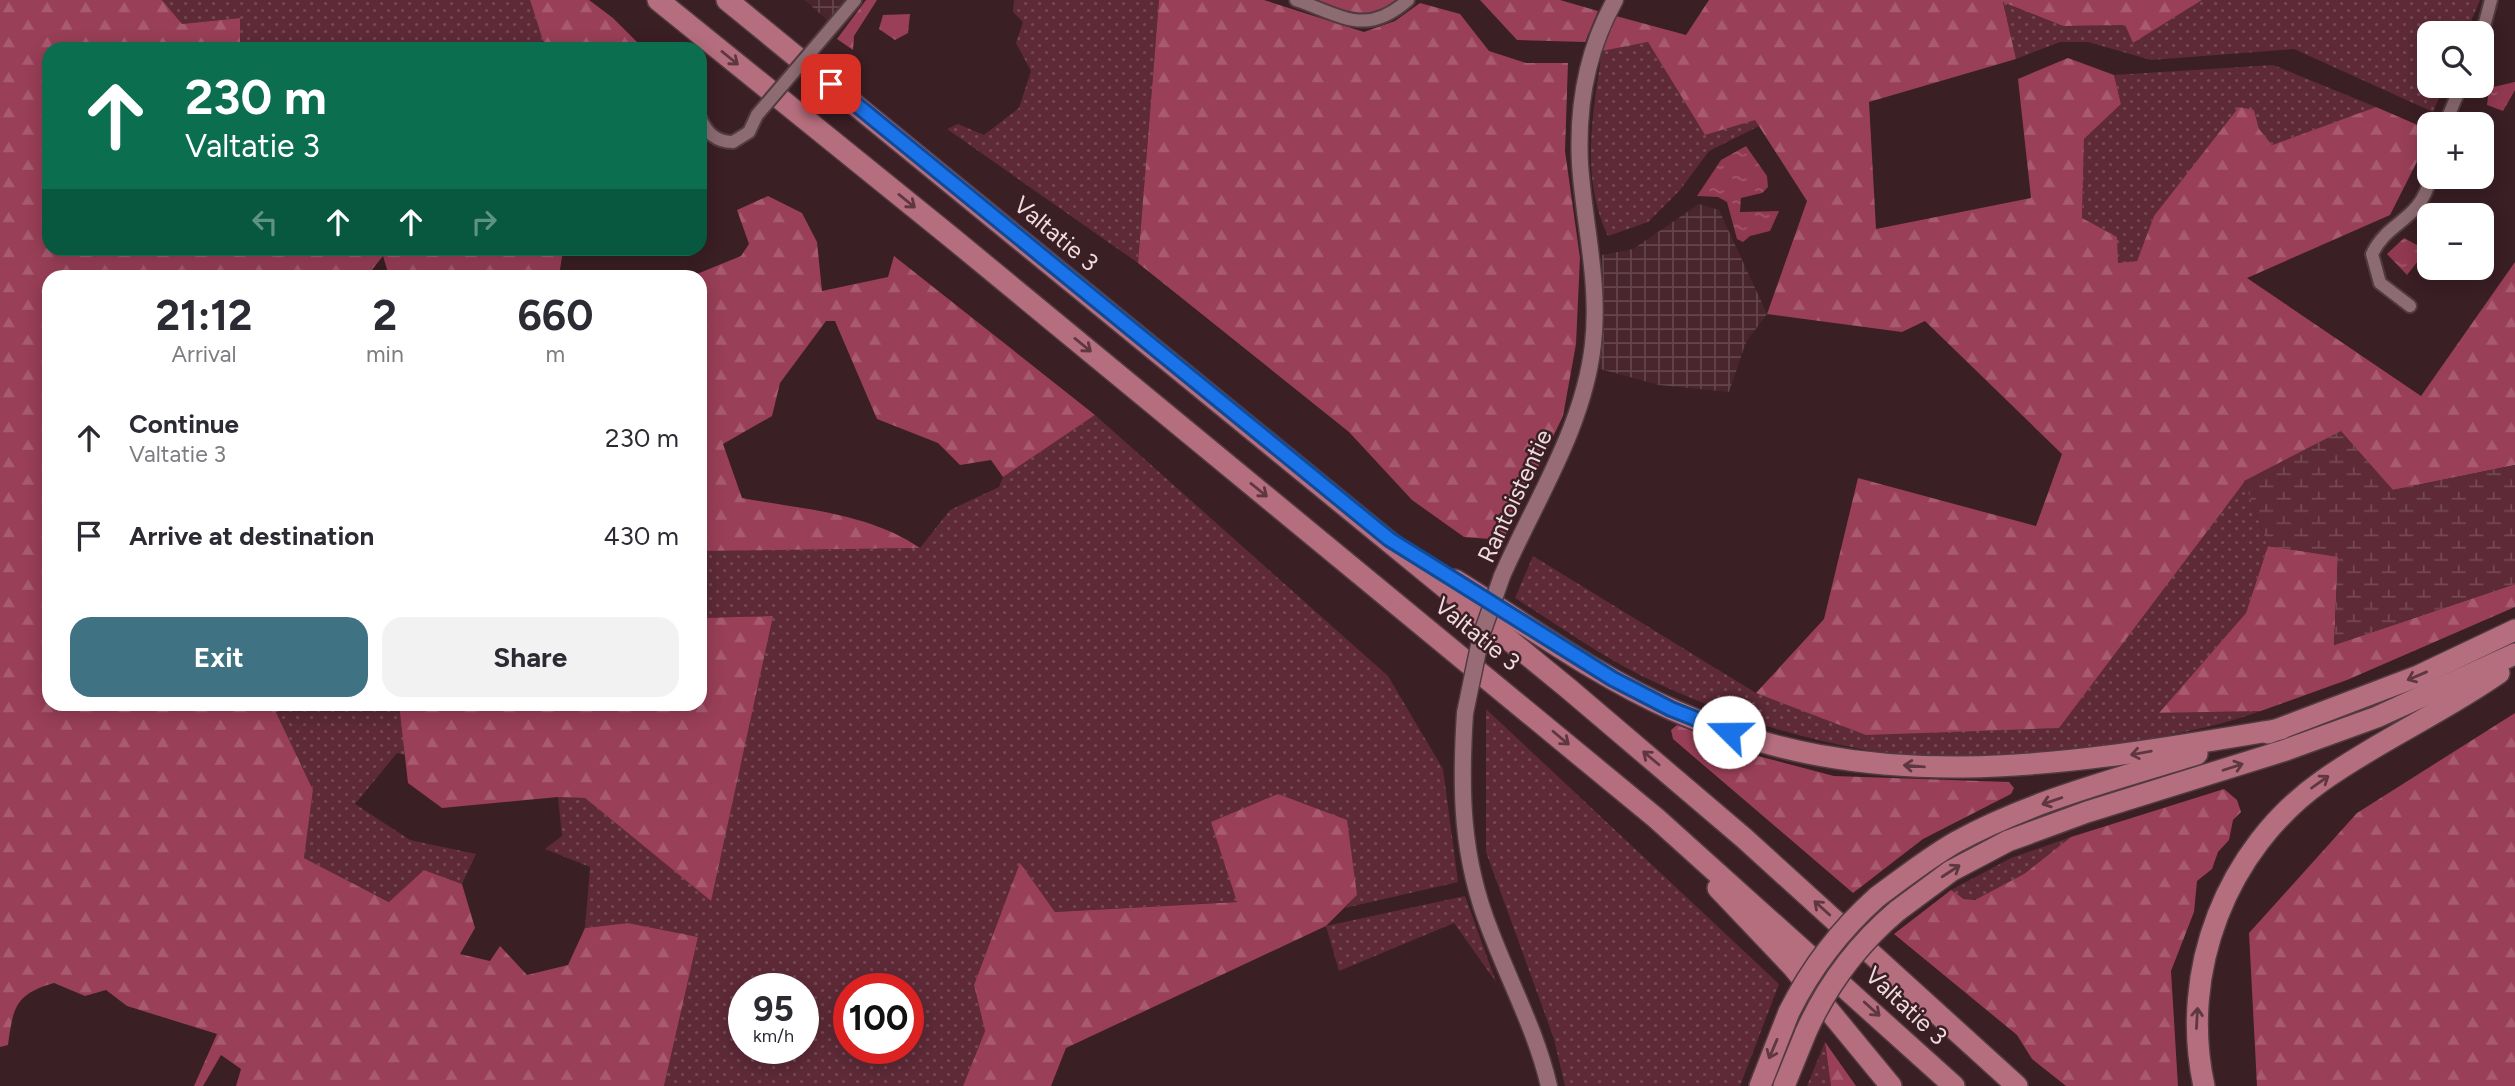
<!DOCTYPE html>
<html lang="en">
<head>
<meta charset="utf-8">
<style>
  :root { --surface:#fff; --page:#f2f2f3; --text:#2b2b33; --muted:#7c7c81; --accent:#3f7282 }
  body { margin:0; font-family:Figtree,sans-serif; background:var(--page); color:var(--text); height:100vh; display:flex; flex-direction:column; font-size:26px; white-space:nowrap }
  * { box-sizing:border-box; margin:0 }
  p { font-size:23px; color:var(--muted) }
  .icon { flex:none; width:38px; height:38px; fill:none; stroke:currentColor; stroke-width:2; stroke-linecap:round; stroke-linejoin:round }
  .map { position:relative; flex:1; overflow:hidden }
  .details { position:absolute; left:42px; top:270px; width:665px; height:441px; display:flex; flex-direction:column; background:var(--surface); border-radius:21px; box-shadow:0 4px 18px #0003 }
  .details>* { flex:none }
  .guide { position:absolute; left:42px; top:42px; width:665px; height:214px; border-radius:21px; box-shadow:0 4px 18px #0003; background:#0b6e4f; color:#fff; overflow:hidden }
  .controls { position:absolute; left:2417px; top:21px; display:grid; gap:14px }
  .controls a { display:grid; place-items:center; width:77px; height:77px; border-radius:14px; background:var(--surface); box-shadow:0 4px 18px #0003; font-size:35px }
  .speed { position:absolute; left:728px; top:973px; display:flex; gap:14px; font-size:35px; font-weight:700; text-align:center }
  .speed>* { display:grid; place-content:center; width:91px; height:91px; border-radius:50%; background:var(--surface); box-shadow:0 4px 18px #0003; line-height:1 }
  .speed small { font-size:18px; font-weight:400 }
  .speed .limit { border:10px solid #d22; background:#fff; color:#111 }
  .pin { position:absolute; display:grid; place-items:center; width:60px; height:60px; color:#fff; margin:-30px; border-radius:14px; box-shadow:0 4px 10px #0006 }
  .me { position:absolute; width:77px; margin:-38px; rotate:292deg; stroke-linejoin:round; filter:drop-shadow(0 0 5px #0008) }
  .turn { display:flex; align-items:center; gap:24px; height:147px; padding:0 28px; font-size:32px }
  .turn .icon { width:91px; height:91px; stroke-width:2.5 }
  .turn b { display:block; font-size:49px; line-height:60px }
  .lanes { display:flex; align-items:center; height:66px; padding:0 28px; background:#0003; justify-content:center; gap:35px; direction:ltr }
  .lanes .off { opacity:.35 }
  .eta { display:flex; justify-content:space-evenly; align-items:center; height:119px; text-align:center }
  .eta b { font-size:42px; font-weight:700; line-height:49px }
  .cta { display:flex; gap:14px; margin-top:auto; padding:14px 28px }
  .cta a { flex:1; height:80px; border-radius:21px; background:var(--accent); color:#fff; font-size:28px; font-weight:700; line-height:80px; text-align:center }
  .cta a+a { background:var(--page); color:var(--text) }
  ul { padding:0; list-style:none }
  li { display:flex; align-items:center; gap:21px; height:98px; padding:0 28px }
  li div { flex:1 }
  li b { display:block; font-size:26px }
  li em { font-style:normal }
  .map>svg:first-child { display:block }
  .industrial { fill:url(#industrial-grid) }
  .grass { fill:url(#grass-dots); fill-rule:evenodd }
  .forest { fill:url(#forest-firs) }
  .wetland { fill:url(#wetland-marsh) }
  .water { fill:url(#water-ripples) }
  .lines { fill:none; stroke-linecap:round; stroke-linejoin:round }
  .street-casing { stroke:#523b40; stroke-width:16 }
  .secondary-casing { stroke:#523b40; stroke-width:19 }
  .highway-casing { stroke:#523b40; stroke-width:24 }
  .street { stroke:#8c6b72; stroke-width:12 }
  .secondary { stroke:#986c76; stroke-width:16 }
  .highway { stroke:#b56e7e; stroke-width:21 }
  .street-bridge-casing { stroke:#523b40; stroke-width:16; stroke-linecap:butt }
  .secondary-bridge-casing { stroke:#523b40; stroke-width:19; stroke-linecap:butt }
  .highway-bridge-casing { stroke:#523b40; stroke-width:24; stroke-linecap:butt }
  .street-bridge { stroke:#8c6b72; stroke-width:12 }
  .secondary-bridge { stroke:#986c76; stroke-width:16 }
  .highway-bridge { stroke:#b56e7e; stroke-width:21 }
  .oneway { stroke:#5f3740 }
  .route-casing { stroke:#114b97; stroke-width:18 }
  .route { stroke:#1a73e8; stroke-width:12 }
  .labels { text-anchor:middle; stroke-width:5; stroke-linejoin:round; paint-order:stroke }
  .street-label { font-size:24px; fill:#f0dce0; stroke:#3a1f25 }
</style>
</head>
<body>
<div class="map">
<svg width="2515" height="1086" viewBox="0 0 2515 1086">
  <defs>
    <pattern id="industrial-grid" width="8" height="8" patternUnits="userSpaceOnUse" patternTransform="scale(1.75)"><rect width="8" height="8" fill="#49262e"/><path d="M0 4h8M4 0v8" fill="none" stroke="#64454c"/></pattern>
    <pattern id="grass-dots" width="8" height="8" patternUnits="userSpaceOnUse" patternTransform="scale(1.75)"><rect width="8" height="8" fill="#5e2a38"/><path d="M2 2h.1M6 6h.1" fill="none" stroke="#754854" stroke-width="1.8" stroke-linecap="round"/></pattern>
    <pattern id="forest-firs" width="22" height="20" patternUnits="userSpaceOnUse" patternTransform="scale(1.75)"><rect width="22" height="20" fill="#993f58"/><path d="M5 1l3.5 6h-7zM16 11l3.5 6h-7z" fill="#a85a70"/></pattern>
    <pattern id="wetland-marsh" width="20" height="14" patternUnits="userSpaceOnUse" patternTransform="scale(1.75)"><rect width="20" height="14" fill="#5e2a38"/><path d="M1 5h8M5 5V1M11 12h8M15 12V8" fill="none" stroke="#754854"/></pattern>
    <pattern id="water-ripples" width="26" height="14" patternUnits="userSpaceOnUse" patternTransform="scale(1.75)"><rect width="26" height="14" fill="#923952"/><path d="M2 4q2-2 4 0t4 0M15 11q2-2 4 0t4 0" fill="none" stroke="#a2556b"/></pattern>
  </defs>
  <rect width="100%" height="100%" fill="#3a1f25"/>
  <!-- industrial -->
  <g class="industrial">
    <path d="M 805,0 L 845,0 L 828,21 Z"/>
    <path d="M 1699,204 L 1719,210 L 1767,314 L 1746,342 L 1729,392 L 1659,385 L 1600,369 L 1604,324 L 1602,255 L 1633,249 Z"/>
  </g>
  <!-- grass -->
  <g class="grass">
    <path d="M 162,0 L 530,0 L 543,41 L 536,49 L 240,49 L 240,18 L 182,24 Z"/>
    <path d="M 1014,0 L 1159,0 L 1138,263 L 947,129 L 958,124 L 984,135 L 1019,108 L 1031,71 L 1016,43 L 1023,22 L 1013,12 Z"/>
    <path d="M 2202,0 L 2480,0 L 2466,33 L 2429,33 L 2429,86 L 2444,86 L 2433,112 L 2294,49 L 2151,60 L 2088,42 L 2060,42 L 2016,59 L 2003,1 L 2063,26 L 2125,25 L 2133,43 Z"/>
    <path d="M 1648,42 L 1705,135 L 1755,119 L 1759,126 L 1709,151 L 1680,190 L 1648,222 L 1608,236 C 1580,177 1593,113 1602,51 Z"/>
    <path d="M 2273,65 L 2376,107 L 2272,145 L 2259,129 L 2254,110 L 2154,216 L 2137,261 L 2117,264 L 2082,218 L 2084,139 L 2121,104 L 2114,75 Z"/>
    <path d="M 1095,415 L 1388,676 L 1443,769 L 1458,882 L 1345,908 L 1357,895 L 1055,912 L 1020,864 L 974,985 L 985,1031 L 963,1086 L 664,1086 L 698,937 L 628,923 L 585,928 L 590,867 L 545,849 L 562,836 L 558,797 L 585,798 L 710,900 L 772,616 L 700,618 L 700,551 L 920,548 L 950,510 L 999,487 L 1003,477 ZM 744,989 L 803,989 L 803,1048 L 744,1048 ZM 849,989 L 908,989 L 908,1048 L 849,1048 Z"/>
    <path d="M 2244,481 L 2268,546 L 2246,613 L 2159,713 L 2261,711 C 2198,733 2131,743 2064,749 C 2034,752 2004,758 1974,758 C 1858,760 1746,726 1642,676 C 1598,654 1556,624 1515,598 L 1533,556 L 1756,693 L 1866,734 L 2058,728 Z"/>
    <path d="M 272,704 L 399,704 L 406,755 L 397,753 L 355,804 L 410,840 L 476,854 L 462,884 L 424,870 L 390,902 L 304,858 L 313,790 Z"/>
    <path d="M 1486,709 L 1779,984 L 1740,1086 L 1565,1086 L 1554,1039 L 1486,852 Z"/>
    <path d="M 2071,837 C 2047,856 2006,892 1976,899 C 1966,902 1958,895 1951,890 L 2011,858 Z"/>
    <path d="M 1465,896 L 1496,982 L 1454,923 L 1339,971 L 1326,926 Z"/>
    <path d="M 1825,1042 L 1831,1086 L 1807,1086 Z"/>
  </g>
  <!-- forest -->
  <g class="forest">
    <path d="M 0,0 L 162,0 L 182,24 L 240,18 L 240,49 L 49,49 L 49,248 L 563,250 L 559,276 L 389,276 L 383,256 L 367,276 L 49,276 L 49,704 L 272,704 L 313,790 L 304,858 L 389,902 L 424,870 L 462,884 L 475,928 L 460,954 L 490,961 L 500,946 L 527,975 L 568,965 L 585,928 L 628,923 L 698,937 L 664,1086 L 236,1086 L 241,1069 L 221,1055 L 203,1086 L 194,1086 L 217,1034 L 127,1006 L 106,990 L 85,996 L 54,983 C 15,994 13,1008 8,1045 L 0,1047 Z"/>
    <path d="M 530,0 L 589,0 L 613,18 L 644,49 L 553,49 L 543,41 Z"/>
    <path d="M 866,0 L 877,0 L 854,36 L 853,50 L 837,39 Z"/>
    <path d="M 1159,0 L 1264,0 L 1364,32 L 1395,21 L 1420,3 L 1460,14 L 1489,51 L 1526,63 L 1568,63 L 1565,151 L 1580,258 L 1576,344 L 1563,416 L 1503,540 L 1464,537 L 1412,500 L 1349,432 L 1138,263 Z"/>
    <path d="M 1309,0 L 1397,0 C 1362,25 1347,12 1309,0 Z"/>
    <path d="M 1480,0 L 1560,0 L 1598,11 L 1585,42 L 1517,40 Z"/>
    <path d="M 1709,0 L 2202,0 L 2133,43 L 2125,25 L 2063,26 L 2003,2 L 2016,59 L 1869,102 L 1876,229 L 2031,198 L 2018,79 L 2068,58 L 2114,75 L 2121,104 L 2084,139 L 2082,218 L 2117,237 L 2118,263 L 2137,261 L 2154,216 L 2239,107 L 2254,110 L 2259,129 L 2272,145 L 2376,107 L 2429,130 L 2429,138 L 2390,215 L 2247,278 L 2421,396 L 2515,262 L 2515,465 L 2393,490 L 2245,481 L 2059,728 L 1866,735 L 1756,693 L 1824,619 L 1858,478 L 2036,526 L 2062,454 L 1925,321 L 1902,332 L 1767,314 L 1807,201 L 1755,120 L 1705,135 L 1648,42 L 1602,51 L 1616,16 L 1686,35 Z"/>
    <path d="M 910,14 L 908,33 L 895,40 L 879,29 L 883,15 Z"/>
    <path d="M 768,196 L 802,213 L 817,242 L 822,291 L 888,277 L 894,256 L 1095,415 L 1003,477 L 991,460 L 960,465 L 938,443 L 877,419 L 835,321 L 826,321 L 780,383 L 772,416 L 723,444 L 742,498 C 802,509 869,513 920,548 L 700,551 L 700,276 L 692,276 L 741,256 L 749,244 L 737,210 Z"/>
    <path d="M 2268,546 L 2338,556 L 2334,645 L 2515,584 L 2515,607 L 2347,680 L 2261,711 L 2159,713 L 2246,613 Z"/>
    <path d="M 773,616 L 711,901 L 585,798 L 558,797 L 442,808 L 408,783 L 399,704 L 700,704 L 700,618 Z"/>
    <path d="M 2515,713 L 2515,1086 L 2257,1086 L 2249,933 L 2357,813 Z"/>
    <path d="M 1677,725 L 1754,755 L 1834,776 L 2009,782 L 2014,788 L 2011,794 L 1923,839 L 1853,893 L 1673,739 L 1671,730 Z"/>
    <path d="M 2224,789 L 2237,800 L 2241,812 L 2233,820 L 2229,840 L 2218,852 L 2212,869 L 2197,881 L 2194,912 L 2171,971 L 2178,1086 L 2066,1086 L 2032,1059 L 2017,1035 L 1894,934 L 1951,890 L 1964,899 L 1975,900 L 2024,874 L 2071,837 Z"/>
    <path d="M 1278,794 L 1347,820 L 1357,895 L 1326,926 L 1066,1048 L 1051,1086 L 963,1086 L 985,1031 L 974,985 L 1020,863 L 1055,912 L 1237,902 L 1211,822 Z"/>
    <path d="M 1825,1042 L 1856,1086 L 1831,1086 Z"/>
  </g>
  <!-- wetland -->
  <path class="wetland" d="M 2341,431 L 2393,490 L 2515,465 L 2515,584 L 2334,645 L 2338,557 L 2268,546 L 2244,481 Z"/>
  <!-- water -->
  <g class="water">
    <path d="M 2515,82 L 2515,90 L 2503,111 L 2487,105 L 2489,88 Z"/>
    <path d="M 1746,146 L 1767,176 L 1768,187 L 1762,193 L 1741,198 L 1740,212 L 1779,211 L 1770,231 L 1750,236 L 1743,242 L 1737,239 L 1727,202 L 1718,197 L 1697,196 L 1721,160 Z"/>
    <path d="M 2404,238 L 2417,245 L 2422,256 L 2407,275 L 2387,254 Z"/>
  </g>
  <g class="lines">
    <!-- street casing -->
    <g class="street-casing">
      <g id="street">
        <path d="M 1296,0 C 1343,16 1366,37 1408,0"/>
        <path d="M 833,26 L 855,0"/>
        <path d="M 2482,34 L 2491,0"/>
        <path d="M 700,118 C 707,133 716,142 733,142 L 749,132 L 757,115"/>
        <path d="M 2445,124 L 2461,86"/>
        <path d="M 2410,306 L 2380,283 L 2372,254 C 2389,219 2419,223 2431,177"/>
      </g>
    </g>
    <!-- secondary casing -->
    <g class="secondary-casing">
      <g id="secondary">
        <path d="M 1502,576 C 1535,501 1584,427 1593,344 C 1600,283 1584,224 1580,164 C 1577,107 1587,50 1615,0"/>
        <path d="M 1465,713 C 1460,790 1461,857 1490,930 C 1510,983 1536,1031 1549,1086"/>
      </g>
    </g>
    <!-- highway casing -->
    <g class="highway-casing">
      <g id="highway">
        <path d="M 658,0 L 951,237 L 1656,818 L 1954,1086"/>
        <path d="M 727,0 L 1569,689 L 1744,838 L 2017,1086"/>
        <path d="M 1455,580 C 1526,624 1596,676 1673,710 C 1878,801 2070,764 2281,729"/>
        <path d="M 2268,733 L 2418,676 L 2515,630"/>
        <path d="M 1718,888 L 1793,967 L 1891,1086"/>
        <path d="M 1877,897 C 1903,878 1928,858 1956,842 C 2030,801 2117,779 2197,754"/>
        <path d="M 1897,911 L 1951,871 L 2008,841 L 2087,812 L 2286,750 L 2377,717 L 2515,654"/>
        <path d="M 1760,1086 L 1789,1012"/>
        <path d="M 1784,1086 L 1806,1032"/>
        <path d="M 2204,1086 C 2179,971 2226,849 2322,781 C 2378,741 2442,713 2499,673"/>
      </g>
    </g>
    <!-- street -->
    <use href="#street" class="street"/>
    <!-- secondary -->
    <use href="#secondary" class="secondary"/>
    <!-- highway -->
    <use href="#highway" class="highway"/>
    <!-- street-bridge casing -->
    <g class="street-bridge-casing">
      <path id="street-bridge" d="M 757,115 L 833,26"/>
    </g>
    <!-- secondary-bridge casing -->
    <g class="secondary-bridge-casing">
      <path id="secondary-bridge" d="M 1465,713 L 1481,636 L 1502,576"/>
    </g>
    <!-- highway-bridge casing -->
    <g class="highway-bridge-casing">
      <g id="highway-bridge">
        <path d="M 1789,1012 C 1811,968 1840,930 1877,897"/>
        <path d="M 1806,1032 C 1827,985 1857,945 1897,911"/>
      </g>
    </g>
    <!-- street-bridge -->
    <use href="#street-bridge" class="street-bridge"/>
    <!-- secondary-bridge -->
    <use href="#secondary-bridge" class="secondary-bridge"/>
    <!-- highway-bridge -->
    <use href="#highway-bridge" class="highway-bridge"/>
  </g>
  <!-- one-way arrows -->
  <defs><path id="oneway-shaft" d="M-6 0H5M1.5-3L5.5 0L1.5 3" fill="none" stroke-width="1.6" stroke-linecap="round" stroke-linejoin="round" transform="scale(1.75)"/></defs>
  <g class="oneway">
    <use href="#oneway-shaft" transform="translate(730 58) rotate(39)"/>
    <use href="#oneway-shaft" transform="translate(907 201) rotate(39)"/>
    <use href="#oneway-shaft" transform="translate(1083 345) rotate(39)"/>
    <use href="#oneway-shaft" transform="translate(1259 490) rotate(39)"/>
    <use href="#oneway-shaft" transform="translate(2417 676) rotate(157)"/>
    <use href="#oneway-shaft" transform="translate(1561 738) rotate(40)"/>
    <use href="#oneway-shaft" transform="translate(2141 753) rotate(170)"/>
    <use href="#oneway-shaft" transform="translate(1651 758) rotate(-140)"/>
    <use href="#oneway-shaft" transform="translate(1914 766) rotate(-175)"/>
    <use href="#oneway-shaft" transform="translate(2233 767) rotate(-18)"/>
    <use href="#oneway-shaft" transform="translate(2320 782) rotate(-35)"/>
    <use href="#oneway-shaft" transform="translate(2052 801) rotate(161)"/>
    <use href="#oneway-shaft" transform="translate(1951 871) rotate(-33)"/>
    <use href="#oneway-shaft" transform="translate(1822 908) rotate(-138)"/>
    <use href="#oneway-shaft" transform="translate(1872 1009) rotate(42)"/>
    <use href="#oneway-shaft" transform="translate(2197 1018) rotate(-87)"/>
    <use href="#oneway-shaft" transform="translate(1773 1049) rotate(113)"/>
  </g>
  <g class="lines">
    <!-- route casing -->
    <g class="route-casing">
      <path id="route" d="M 831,84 L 1389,539 L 1613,679 L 1671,709 L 1729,732"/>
    </g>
    <!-- route -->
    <use href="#route" class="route"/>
  </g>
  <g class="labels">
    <!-- street labels -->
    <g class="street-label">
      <text transform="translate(1056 234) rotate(40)" y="8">Valtatie 3</text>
      <text transform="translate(1515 496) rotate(-65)" y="8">Rantoistentie</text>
      <text transform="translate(1477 634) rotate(39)" y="8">Valtatie 3</text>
      <text transform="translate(1906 1006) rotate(43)" y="8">Valtatie 3</text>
    </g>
  </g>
</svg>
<div class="controls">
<a><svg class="icon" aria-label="search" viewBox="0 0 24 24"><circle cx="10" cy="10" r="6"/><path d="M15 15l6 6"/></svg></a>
<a>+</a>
<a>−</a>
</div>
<div class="speed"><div>95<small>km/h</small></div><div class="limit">100</div></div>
<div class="pin" style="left:831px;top:84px;background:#d93025"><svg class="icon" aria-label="arrive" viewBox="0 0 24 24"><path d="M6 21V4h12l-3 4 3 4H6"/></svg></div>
<svg class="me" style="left:1729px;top:732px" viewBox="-20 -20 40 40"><circle r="19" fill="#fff"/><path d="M0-13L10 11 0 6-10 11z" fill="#1a73e8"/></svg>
<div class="guide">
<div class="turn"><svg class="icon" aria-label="ahead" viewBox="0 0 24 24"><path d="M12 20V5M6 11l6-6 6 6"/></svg><div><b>230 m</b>Valtatie 3</div></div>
<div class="lanes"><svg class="icon off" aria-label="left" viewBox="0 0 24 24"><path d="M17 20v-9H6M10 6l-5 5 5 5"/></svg><svg class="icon" aria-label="ahead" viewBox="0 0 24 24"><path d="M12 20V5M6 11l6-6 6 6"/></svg><svg class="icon" aria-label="ahead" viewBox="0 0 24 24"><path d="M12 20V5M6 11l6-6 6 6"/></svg><svg class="icon off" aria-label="right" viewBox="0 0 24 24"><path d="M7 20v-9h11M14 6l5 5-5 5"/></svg></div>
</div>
<section class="details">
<div class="eta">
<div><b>21:12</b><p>Arrival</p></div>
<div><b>2</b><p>min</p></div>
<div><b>660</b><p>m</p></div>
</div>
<ul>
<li><svg class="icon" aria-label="ahead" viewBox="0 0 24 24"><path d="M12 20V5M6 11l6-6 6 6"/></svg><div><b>Continue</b><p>Valtatie 3</p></div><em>230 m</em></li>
<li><svg class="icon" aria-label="arrive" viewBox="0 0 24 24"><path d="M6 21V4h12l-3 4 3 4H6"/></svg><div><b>Arrive at destination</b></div><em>430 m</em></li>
</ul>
<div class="cta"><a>Exit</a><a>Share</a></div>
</section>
</div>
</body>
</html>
